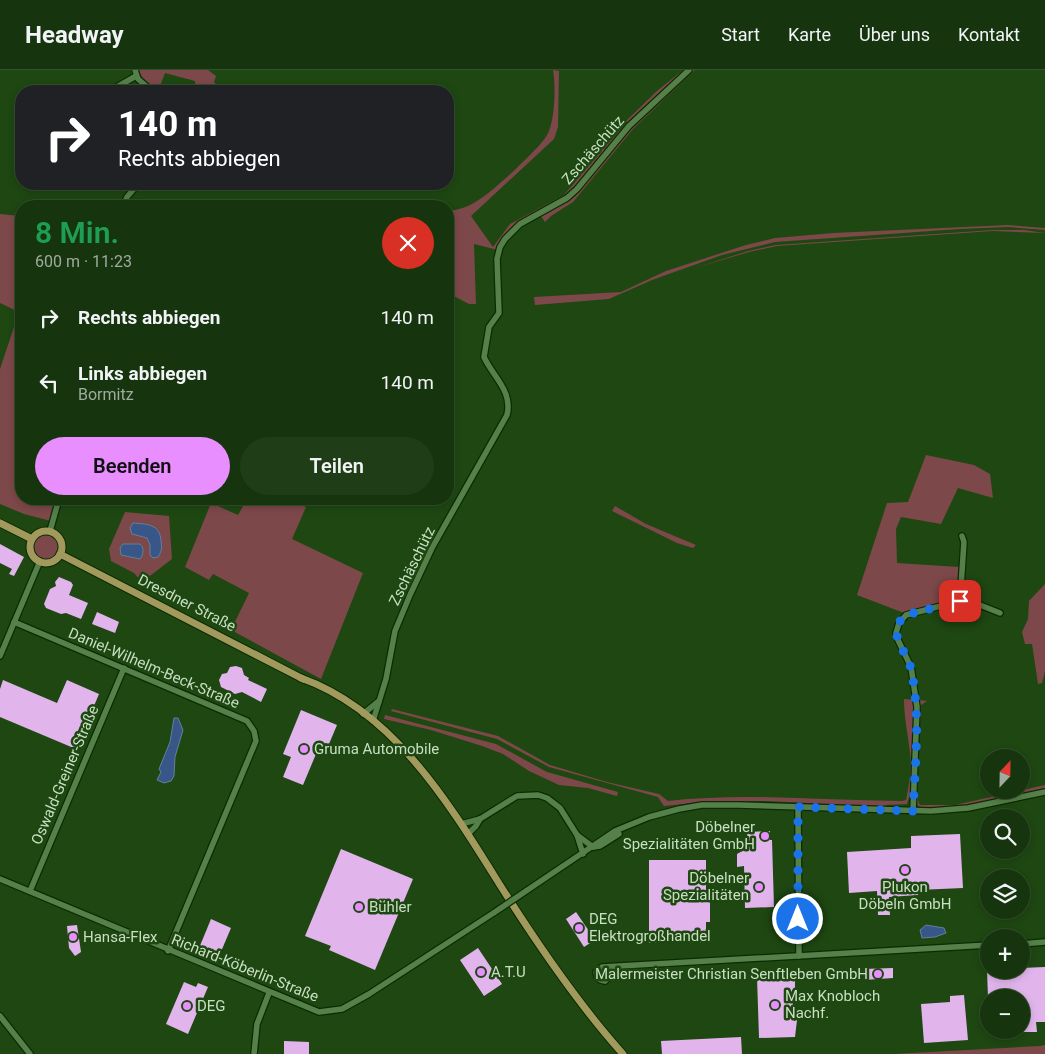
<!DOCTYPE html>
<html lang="de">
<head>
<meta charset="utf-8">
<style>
  :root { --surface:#16350e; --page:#1f3d17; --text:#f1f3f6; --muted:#9eab9e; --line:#35502e; --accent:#e88eff }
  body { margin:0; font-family:Roboto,sans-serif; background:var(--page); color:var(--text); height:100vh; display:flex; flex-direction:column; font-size:19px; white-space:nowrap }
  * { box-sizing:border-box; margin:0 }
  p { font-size:16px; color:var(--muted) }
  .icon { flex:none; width:28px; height:28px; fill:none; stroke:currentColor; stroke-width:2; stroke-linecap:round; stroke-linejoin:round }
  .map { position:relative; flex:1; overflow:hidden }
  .details { position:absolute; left:15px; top:130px; width:439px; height:305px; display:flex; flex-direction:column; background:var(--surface); border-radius:20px; box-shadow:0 2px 8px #0003,0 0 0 1px var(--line) }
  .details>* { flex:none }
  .hud { position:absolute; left:15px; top:15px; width:439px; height:105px; border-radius:20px; box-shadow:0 2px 8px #0003,0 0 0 1px var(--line); background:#202124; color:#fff; overflow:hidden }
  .needle { width:32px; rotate:22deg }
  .tools { position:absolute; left:980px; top:679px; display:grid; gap:10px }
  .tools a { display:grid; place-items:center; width:50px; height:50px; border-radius:50%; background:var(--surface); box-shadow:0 2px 8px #0003,0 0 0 1px var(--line); font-size:25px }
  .pin { position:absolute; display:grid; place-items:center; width:42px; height:42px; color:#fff; margin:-21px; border-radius:10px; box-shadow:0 2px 8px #0006 }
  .me { position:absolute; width:55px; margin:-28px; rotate:0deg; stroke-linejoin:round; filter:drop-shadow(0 0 4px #0008) }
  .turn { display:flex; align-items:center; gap:18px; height:105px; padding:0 20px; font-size:22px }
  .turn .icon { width:65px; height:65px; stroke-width:2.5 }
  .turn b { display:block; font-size:35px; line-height:42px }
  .round { display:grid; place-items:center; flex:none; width:52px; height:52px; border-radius:26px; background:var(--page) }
  .head { display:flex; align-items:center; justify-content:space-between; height:85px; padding:0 20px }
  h1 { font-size:30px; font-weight:600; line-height:38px; color:#1e9e55 }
  .primary-button { display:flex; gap:10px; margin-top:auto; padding:10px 20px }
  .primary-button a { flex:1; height:58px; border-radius:30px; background:var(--accent); color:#111; font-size:20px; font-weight:600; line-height:58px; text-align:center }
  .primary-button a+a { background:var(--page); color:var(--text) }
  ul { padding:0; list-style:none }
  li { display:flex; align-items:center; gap:15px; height:65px; padding:0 20px }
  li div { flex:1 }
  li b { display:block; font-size:19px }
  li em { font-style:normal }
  header { display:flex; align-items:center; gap:30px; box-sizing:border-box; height:70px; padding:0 25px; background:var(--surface); border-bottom:1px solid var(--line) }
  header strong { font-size:24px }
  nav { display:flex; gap:28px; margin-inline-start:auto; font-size:18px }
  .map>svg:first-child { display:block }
  .green { fill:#7d4849 }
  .water { fill:#385788; stroke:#638099 }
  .building { fill:#e1b5ec }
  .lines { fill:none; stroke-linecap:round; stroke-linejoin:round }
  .minor-casing { stroke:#0c2b03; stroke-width:8 }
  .major-casing { stroke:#0c2b03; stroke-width:9 }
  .minor { stroke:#55804a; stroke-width:5.5 }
  .major { stroke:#a29a5c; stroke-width:7 }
  .minor-bridge-casing { stroke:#0c2b03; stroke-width:8; stroke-linecap:butt }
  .minor-bridge { stroke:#55804a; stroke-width:5.5 }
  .route { stroke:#1a73e8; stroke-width:9; stroke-dasharray:0 16.2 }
  .poi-dot { fill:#e88eff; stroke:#1e4712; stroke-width:2 }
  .labels { text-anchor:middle; stroke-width:5; stroke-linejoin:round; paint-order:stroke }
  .street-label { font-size:15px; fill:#c8dfc2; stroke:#1e4712 }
  .poi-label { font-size:15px; fill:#c8dfc2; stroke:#1e4712; text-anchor:start }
</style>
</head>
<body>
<header>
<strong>Headway</strong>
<nav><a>Start</a><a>Karte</a><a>Über uns</a><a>Kontakt</a></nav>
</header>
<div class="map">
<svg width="1045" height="984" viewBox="0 0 1045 984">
  <rect width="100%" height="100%" fill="#1e4712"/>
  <!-- green -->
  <g class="green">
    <path d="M 138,0 L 208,0 L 216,6 L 214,12 L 219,18 L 217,21 L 197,21 L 199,15 L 195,14 L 195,11 L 165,3 L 160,16 L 172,20 C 158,24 144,14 138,0 Z"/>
    <path d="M 553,0 L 559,1 L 558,57 L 554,69 L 471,146 L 493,177 L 510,154 L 564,125 L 625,52 L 657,21 L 683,0 L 687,0 L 640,42 L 576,118 L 566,127 L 513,157 L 498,180 L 474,174 L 476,234 L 469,234 L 448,223 L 448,141 C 461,140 472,135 483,127 C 494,120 542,76 547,65 C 555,52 556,15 553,0 Z"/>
    <path d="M 692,0 L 695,0 L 633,59 L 573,132 L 551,146 L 545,152 L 541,146 L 570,130 L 631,57 Z"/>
    <path d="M 0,144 L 21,146 L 21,429 L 56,429 L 51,451 L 24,444 L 0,434 L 0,299 L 19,242 L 0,233 Z"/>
    <path d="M 1008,155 L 1045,158 L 1045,160 L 1008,157 L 960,159 L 775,172 L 722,185 L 652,210 L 609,229 L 535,235 L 534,227 L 621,222 L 666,201 L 746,175 L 775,168 L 833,163 Z"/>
    <path d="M 993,160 L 1024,160 L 1045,163 L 993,161 L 777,176 L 749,182 L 695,198 L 748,181 L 776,175 Z"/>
    <path d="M 926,385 L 974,395 L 990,404 L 993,428 L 958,418 L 941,454 L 901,447 L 896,459 L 897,493 L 959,497 L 958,531 L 904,543 L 857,525 L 887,433 L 908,432 Z"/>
    <path d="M 247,429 L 286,429 L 306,437 L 292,469 L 363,503 L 321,609 L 231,560 L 249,523 L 213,504 L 209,510 L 185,497 L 211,433 L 238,445 Z"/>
    <path d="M 615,436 L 646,454 L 696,475 L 693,478 L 677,473 L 612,441 Z"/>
    <path d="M 125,442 L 169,446 L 172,489 L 142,512 L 134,503 L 111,491 L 109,479 Z"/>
    <circle cx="46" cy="477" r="12"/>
    <path d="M 1045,514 L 1045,601 L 1042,613 L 1038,614 L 1032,574 L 1025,574 L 1022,562 L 1028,549 L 1029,531 Z"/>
    <path d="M 904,629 L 915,630 L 910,724 L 907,734 L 886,735 L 886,737 L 767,731 L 713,731 L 664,736 L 658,727 L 549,697 L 497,669 L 391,641 L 392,639 L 498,666 L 550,695 L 607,712 L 659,724 L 668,731 C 746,722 824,731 902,731 L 906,730 C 909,715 912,698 910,683 C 908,664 904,648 904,629 Z"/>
    <path d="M 919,630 L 927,631 L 921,635 C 921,651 913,727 920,735 L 955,735 L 1045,715 L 1045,719 C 1018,725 942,746 918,736 L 916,729 Z"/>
    <path d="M 385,645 L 496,674 L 547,702 L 618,722 L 617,726 L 588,718 L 559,715 L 529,701 L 503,684 L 482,676 L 431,660 L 384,649 Z"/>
    <path d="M 1045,975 L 1045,984 L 893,984 L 1040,976 Z"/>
  </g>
  <!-- water -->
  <g class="water">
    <path d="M 133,453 C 147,454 160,454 161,471 C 162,477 162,481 158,487 L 153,488 L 150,485 L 150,475 L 147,468 L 132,464 L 130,458 Z"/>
    <path d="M 123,474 L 140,474 C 144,477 144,484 140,489 L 121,485 L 120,478 Z"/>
    <path d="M 174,648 L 178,648 L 183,660 L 175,687 L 174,706 L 171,711 L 164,713 L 157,710 L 161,702 L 159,699 L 170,672 Z"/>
    <path d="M 926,855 L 944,858 L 946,863 L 935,867 L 922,868 L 920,860 Z"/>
  </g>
  <!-- building -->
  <g class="building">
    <path d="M 0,474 L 24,487 L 14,506 L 9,504 L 12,499 L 0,493 Z"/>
    <path d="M 59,507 L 71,512 L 73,515 L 69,525 L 88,533 L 81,549 L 66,543 L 61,544 L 46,538 L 44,534 L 50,519 L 56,516 L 55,512 Z"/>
    <path d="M 97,542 L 119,552 L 115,563 L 92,554 Z"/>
    <path d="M 236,596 L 242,598 L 244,605 L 249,608 L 248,610 L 267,619 L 261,632 L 242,622 L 235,624 L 221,617 L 219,610 L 222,604 L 227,603 L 230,597 Z"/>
    <path d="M 3,610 L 57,633 L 67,610 L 99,624 L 76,679 L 0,647 L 0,619 Z"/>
    <path d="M 301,640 L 337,655 L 329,674 L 325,673 L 319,685 L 316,684 L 303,715 L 283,707 L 291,687 L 283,684 Z"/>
    <path d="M 770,761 L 770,770 L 772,770 L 774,837 L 745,838 L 744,796 L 737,797 L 737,784 L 744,780 L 744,770 L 747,770 L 747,762 Z"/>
    <path d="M 960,764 L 963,818 L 918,820 L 918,825 L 889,827 L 890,845 L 878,845 L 877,821 L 849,823 L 847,782 L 911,778 L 911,766 Z"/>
    <path d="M 341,779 L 413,809 L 375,900 L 329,880 L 331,876 L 305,866 Z"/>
    <path d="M 649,790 L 706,790 L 706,831 L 710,831 L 710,852 L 706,852 L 706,873 L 649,873 Z"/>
    <path d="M 576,842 L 595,870 L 584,877 L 566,849 Z"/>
    <path d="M 211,849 L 231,858 L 217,891 L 197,883 Z"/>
    <path d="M 77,855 L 81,882 L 75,886 L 69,878 L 67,856 Z"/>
    <path d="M 478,878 L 502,914 L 484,926 L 460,890 Z"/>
    <path d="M 1045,897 L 1045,952 L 1036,952 L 1037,962 L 1021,962 L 1021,928 L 988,928 L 987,900 L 1021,900 L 1021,898 Z"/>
    <path d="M 893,898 L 893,908 L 864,910 L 863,899 Z"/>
    <path d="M 791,905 L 791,910 L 795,910 L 795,920 L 792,920 L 794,951 L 797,950 L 795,967 L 759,968 L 757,907 Z"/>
    <path d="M 184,912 L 196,917 L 198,913 L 208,917 L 188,964 L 166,954 Z"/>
    <path d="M 964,925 L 968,970 L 924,973 L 921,934 L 950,932 L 950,926 Z"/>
    <path d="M 741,967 L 742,984 L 662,984 L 661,971 Z"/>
    <path d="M 284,971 L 309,972 L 309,984 L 284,984 Z"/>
  </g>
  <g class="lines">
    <!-- minor casing -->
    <g class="minor-casing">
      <g id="minor">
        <path d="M 135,0 L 138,9 L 152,21"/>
        <path d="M 110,21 L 136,6"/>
        <path d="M 123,136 L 127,127 L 138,114"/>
        <path d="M 50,461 L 59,429"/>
        <path d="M 960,531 L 964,472 L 962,466"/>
        <path d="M 14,552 L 247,651 L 254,661 L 256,671 L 168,881"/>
        <path d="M 0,586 L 40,491"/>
        <path d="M 363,644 L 379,631"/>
        <path d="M 373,651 L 386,609 L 395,561 L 410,525 L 432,478 L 507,345 C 513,321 493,307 484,287 L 489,257 L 499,243 L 497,189 L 500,177 L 505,169 L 520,154 L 567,128 L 577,119 L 629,56 L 689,0"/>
        <path d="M 798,737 L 799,886"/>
        <path d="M 913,741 L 917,637 L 911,597 L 898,570 L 896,563 L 899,553 L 906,545 L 960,531 L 975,533 L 1000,543"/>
        <path d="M 461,754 L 480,749 L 517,726 L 538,725 L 547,728 L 560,738 L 577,765 L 583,784"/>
        <path d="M 468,764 L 476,756 L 480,749"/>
        <path d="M 577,765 L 593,777"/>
        <path d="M 593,777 L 600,776 L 619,764"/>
        <path d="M 0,809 L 319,942 L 342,939 L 369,924 L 495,842"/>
        <path d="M 30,821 L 124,598"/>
        <path d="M 526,821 L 615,761 L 649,747 L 679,739 L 702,735 L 738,735 L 931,741 L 968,738 L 1045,722"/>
        <path d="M 1021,874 L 1045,872"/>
        <path d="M 619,896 L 605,911 C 598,910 597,908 596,902 L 602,897 L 989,875"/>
        <path d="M 0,946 L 30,984"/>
        <path d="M 254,984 L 257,954 L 269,923"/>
      </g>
    </g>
    <!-- major casing -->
    <g class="major-casing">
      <g id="major">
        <path d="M 0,453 L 32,469"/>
        <circle cx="46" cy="477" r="16"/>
        <path d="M 60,484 L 303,609"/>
        <path d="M 301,608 C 394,641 450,735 500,815 C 536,872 578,934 623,984"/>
      </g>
    </g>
    <!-- minor -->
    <use href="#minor" class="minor"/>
    <!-- major -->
    <use href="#major" class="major"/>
    <!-- minor-bridge casing -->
    <g class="minor-bridge-casing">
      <path id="minor-bridge" d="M 495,842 L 526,821"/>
    </g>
    <!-- minor-bridge -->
    <use href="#minor-bridge" class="minor-bridge"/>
  </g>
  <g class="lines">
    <!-- route -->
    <path class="route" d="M 798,849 L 798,737 L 913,741 C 915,694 921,646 911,599 C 907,580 884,563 906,545 L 960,531"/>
  </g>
  <!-- markers -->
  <g class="poi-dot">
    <circle cx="304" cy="679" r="5"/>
    <circle cx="765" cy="766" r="5"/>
    <circle cx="905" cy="800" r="5"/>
    <circle cx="759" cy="817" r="5"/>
    <circle cx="359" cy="837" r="5"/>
    <circle cx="579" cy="858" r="5"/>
    <circle cx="73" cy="867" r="5"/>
    <circle cx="481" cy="902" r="5"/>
    <circle cx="878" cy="904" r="5"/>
    <circle cx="775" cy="935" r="5"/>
    <circle cx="187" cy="936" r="5"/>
  </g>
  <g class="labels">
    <!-- street labels -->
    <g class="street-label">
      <text transform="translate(593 80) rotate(-49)" y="5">Zschäschütz</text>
      <text transform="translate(412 496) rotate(-64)" y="5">Zschäschütz</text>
      <text transform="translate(187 533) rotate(27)" y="5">Dresdner Straße</text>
      <text transform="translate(154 598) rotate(23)" y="5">Daniel-Wilhelm-Beck-Straße</text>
      <text transform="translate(65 705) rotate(-67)" y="5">Oswald-Greiner-Straße</text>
      <text transform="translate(245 898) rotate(22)" y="5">Richard-Köberlin-Straße</text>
    </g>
    <!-- poi labels -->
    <g class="poi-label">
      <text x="314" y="684">Gruma Automobile</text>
      <text x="755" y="762" text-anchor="end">Döbelner<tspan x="755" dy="17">Spezialitäten GmbH</tspan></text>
      <text x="749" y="813" text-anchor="end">Döbelner<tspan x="749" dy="17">Spezialitäten</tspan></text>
      <text x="905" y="822" text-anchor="middle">Plukon<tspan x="905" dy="17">Döbeln GmbH</tspan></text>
      <text x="369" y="842">Bühler</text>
      <text x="589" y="854">DEG<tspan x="589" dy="17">Elektrogroßhandel</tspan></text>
      <text x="83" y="872">Hansa-Flex</text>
      <text x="491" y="907">A.T.U</text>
      <text x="868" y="909" text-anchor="end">Malermeister Christian Senftleben GmbH</text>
      <text x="785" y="931">Max Knobloch<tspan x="785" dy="17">Nachf.</tspan></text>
      <text x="197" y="941">DEG</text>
    </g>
  </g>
</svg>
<div class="tools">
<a><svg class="needle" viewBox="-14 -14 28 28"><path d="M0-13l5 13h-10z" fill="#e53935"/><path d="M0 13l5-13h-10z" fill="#9eab9e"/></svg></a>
<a><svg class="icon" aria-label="search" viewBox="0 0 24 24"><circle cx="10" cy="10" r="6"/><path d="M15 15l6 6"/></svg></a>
<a><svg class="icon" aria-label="layers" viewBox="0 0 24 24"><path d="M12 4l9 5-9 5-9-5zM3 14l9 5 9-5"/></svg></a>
<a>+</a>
<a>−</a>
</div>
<div class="pin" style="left:960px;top:531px;background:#d93025"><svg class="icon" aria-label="arrive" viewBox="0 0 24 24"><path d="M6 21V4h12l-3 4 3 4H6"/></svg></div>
<svg class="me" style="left:798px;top:849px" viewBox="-20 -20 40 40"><circle r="17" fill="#1a73e8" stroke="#fff" stroke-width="3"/><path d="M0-11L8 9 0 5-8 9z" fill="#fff"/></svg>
<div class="hud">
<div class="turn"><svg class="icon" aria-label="right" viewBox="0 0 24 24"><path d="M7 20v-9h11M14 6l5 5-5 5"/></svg><div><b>140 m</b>Rechts abbiegen</div></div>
</div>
<section class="details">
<div class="head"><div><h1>8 Min.</h1><p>600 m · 11:23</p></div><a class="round" style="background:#d93025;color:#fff"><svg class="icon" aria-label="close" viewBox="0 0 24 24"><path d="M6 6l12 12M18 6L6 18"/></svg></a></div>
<ul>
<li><svg class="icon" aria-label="right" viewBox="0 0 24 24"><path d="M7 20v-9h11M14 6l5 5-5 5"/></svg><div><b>Rechts abbiegen</b></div><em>140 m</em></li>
<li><svg class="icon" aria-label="left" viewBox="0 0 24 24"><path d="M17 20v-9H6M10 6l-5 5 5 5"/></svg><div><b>Links abbiegen</b><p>Bormitz</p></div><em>140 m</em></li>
</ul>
<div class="primary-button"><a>Beenden</a><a>Teilen</a></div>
</section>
</div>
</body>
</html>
